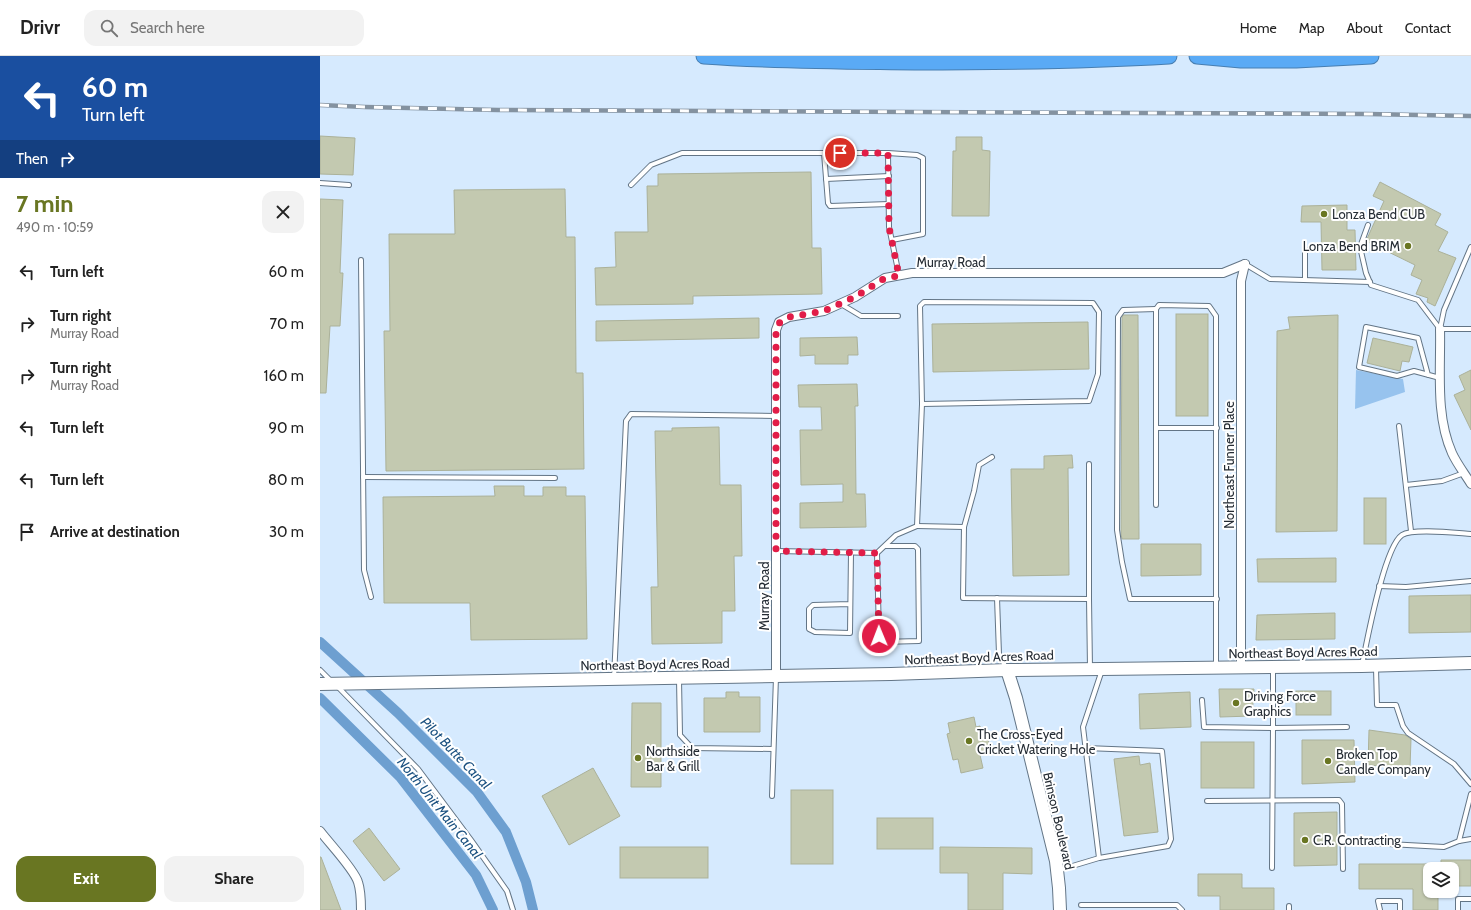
<!DOCTYPE html>
<html lang="en">
<head>
<meta charset="utf-8">
<style>
  :root { --surface:#fff; --page:#f2f2f2; --text:#222; --muted:#767676; --line:#e0e0e0; --accent:#697622 }
  body { margin:0; font-family:Cabin,sans-serif; background:var(--page); color:var(--text); height:100vh; display:flex; flex-direction:column; font-size:15px; white-space:nowrap }
  * { box-sizing:border-box; margin:0 }
  p { font-size:13px; color:var(--muted) }
  .icon { flex:none; width:22px; height:22px; fill:none; stroke:currentColor; stroke-width:2; stroke-linecap:round; stroke-linejoin:round }
  .map { position:relative; flex:1; overflow:hidden }
  .details { display:flex; flex-direction:column; background:var(--surface); width:320px }
  .details>* { flex:none }
  .top-card { background:#1a4fa0; color:#fff; overflow:hidden }
  .controls { position:absolute; left:1103px; top:806px; display:grid; gap:8px }
  .controls a { display:grid; place-items:center; width:36px; height:36px; border-radius:8px; background:var(--surface); box-shadow:0 1px 3px #0004; font-size:20px }
  .pin { position:absolute; display:grid; place-items:center; width:34px; height:34px; color:#fff; margin:-17px; border:2px solid #fff; border-radius:50%; box-shadow:0 1px 4px #0007 }
  .me { position:absolute; width:44px; margin:-22px; rotate:359deg; stroke-linejoin:round; filter:drop-shadow(0 0 3px #0008) }
  .turn { display:flex; align-items:center; gap:14px; height:84px; padding:0 16px; font-size:18px }
  .turn .icon { width:52px; height:52px; stroke-width:2.5 }
  .turn b { display:block; font-size:28px; line-height:34px }
  .then { display:flex; align-items:center; height:38px; padding:0 16px; background:#0003; gap:8px; font-size:15px }
  .round { display:grid; place-items:center; flex:none; width:42px; height:42px; border-radius:12px; background:var(--page) }
  .overview { display:flex; align-items:center; justify-content:space-between; height:68px; padding:0 16px }
  h1 { font-size:24px; font-weight:800; line-height:30px; color:var(--accent) }
  .button { display:flex; gap:8px; margin-top:auto; padding:8px 16px }
  .button a { flex:1; height:46px; border-radius:12px; background:var(--accent); color:#fff; font-size:16px; font-weight:800; line-height:46px; text-align:center }
  .button a+a { background:var(--page); color:var(--text) }
  ul { padding:0; list-style:none }
  li { display:flex; align-items:center; gap:12px; height:52px; padding:0 16px }
  li div { flex:1 }
  li b { display:block; font-size:15px }
  li em { font-style:normal }
  header { display:flex; align-items:center; gap:24px; box-sizing:border-box; height:56px; padding:0 20px; background:var(--surface); border-bottom:1px solid var(--line) }
  header strong { font-size:19px }
  nav { display:flex; gap:22px; margin-inline-start:auto; font-size:14px }
  .search { width:280px; height:36px; background:var(--page); display:flex; align-items:center; gap:10px; box-sizing:border-box; padding:0 14px; border-radius:12px; color:var(--muted); font-size:15px }
  main { display:flex; flex:1; min-height:0 }
  .map>svg:first-child { display:block }
  .green { fill:#97c3ee }
  .lines { fill:none; stroke-linecap:round; stroke-linejoin:round }
  .canal { stroke:#6d9fd0; stroke-width:10 }
  .building { fill:#c3c9b0; stroke:#abb199 }
  .lane-casing { stroke:#637586; stroke-width:6 }
  .street-casing { stroke:#637586; stroke-width:10 }
  .secondary-casing { stroke:#637586; stroke-width:14 }
  .highway-casing { stroke:#477eb1; stroke-width:17 }
  .lane { stroke:#fff; stroke-width:4 }
  .street { stroke:#fff; stroke-width:8 }
  .secondary { stroke:#fff; stroke-width:12 }
  .highway { stroke:#5aaaf5; stroke-width:15 }
  .rail-casing { stroke:#8492a0; stroke-width:4.5 }
  .rail { stroke:#fff; stroke-width:3; stroke-dasharray:9; stroke-linecap:butt }
  .route { stroke:#e11d48; stroke-width:7; stroke-dasharray:0 12.6 }
  .poi-dot { fill:#697622; stroke:#fff; stroke-width:1.5 }
  .labels { text-anchor:middle; stroke-width:4; stroke-linejoin:round; paint-order:stroke }
  .poi-label { font-size:13px; fill:#252c34; stroke:#fff; text-anchor:start }
  .street-label { font-size:13px; fill:#252c34; stroke:#fff }
  .water-label { font-size:14px; font-style:italic; fill:#1b5180; stroke:#fff }
</style>
</head>
<body>
<header>
<strong>Drivr</strong>
<div class="search"><svg class="icon" aria-label="search" viewBox="0 0 24 24"><circle cx="10" cy="10" r="6"/><path d="M15 15l6 6"/></svg>Search here</div>
<nav><a>Home</a><a>Map</a><a>About</a><a>Contact</a></nav>
</header>
<main>
<section class="details">
<div class="top-card">
<div class="turn"><svg class="icon" aria-label="left" viewBox="0 0 24 24"><path d="M17 20v-9H6M10 6l-5 5 5 5"/></svg><div><b>60 m</b>Turn left</div></div>
<div class="then">Then<svg class="icon" aria-label="right" viewBox="0 0 24 24"><path d="M7 20v-9h11M14 6l5 5-5 5"/></svg></div>
</div>
<div class="overview"><div><h1>7 min</h1><p>490 m · 10:59</p></div><a class="round"><svg class="icon" aria-label="close" viewBox="0 0 24 24"><path d="M6 6l12 12M18 6L6 18"/></svg></a></div>
<ul>
<li><svg class="icon" aria-label="left" viewBox="0 0 24 24"><path d="M17 20v-9H6M10 6l-5 5 5 5"/></svg><div><b>Turn left</b></div><em>60 m</em></li>
<li><svg class="icon" aria-label="right" viewBox="0 0 24 24"><path d="M7 20v-9h11M14 6l5 5-5 5"/></svg><div><b>Turn right</b><p>Murray Road</p></div><em>70 m</em></li>
<li><svg class="icon" aria-label="right" viewBox="0 0 24 24"><path d="M7 20v-9h11M14 6l5 5-5 5"/></svg><div><b>Turn right</b><p>Murray Road</p></div><em>160 m</em></li>
<li><svg class="icon" aria-label="left" viewBox="0 0 24 24"><path d="M17 20v-9H6M10 6l-5 5 5 5"/></svg><div><b>Turn left</b></div><em>90 m</em></li>
<li><svg class="icon" aria-label="left" viewBox="0 0 24 24"><path d="M17 20v-9H6M10 6l-5 5 5 5"/></svg><div><b>Turn left</b></div><em>80 m</em></li>
<li><svg class="icon" aria-label="arrive" viewBox="0 0 24 24"><path d="M6 21V4h12l-3 4 3 4H6"/></svg><div><b>Arrive at destination</b></div><em>30 m</em></li>
</ul>
<div class="button"><a>Exit</a><a>Share</a></div>
</section>
<div class="map">
<svg width="1151" height="854" viewBox="0 0 1151 854">
  <rect width="100%" height="100%" fill="#d6eafe"/>
  <!-- green -->
  <path class="green" d="M 1036,314 L 1083,323 L 1085,336 L 1035,353 Z"/>
  <g class="lines">
    <!-- canal -->
    <g class="canal">
      <path d="M 0,586 L 78,657 L 157,736 L 186,776 L 206,826 L 213,854"/>
      <path d="M 0,642 L 80,721 L 156,819 L 173,854"/>
    </g>
  </g>
  <!-- building -->
  <g class="building">
    <path d="M 0,80 L 35,82 L 33,119 L 0,118 Z"/>
    <path d="M 636,81 L 662,81 L 662,94 L 670,95 L 669,160 L 632,160 L 633,95 L 636,95 Z"/>
    <path d="M 491,116 L 492,192 L 501,192 L 502,238 L 373,240 L 373,248 L 276,249 L 275,212 L 296,211 L 295,176 L 328,176 L 327,130 L 338,130 L 338,118 Z"/>
    <path d="M 1060,126 L 1121,158 L 1115,169 L 1128,176 L 1118,195 L 1136,202 L 1115,250 L 1107,246 L 1108,242 L 1096,238 L 1102,224 L 1091,219 L 1095,209 L 1046,185 L 1064,145 L 1053,140 Z"/>
    <path d="M 245,133 L 246,181 L 255,181 L 256,317 L 263,317 L 264,413 L 66,415 L 64,275 L 70,275 L 69,178 L 135,178 L 134,134 Z"/>
    <path d="M 0,143 L 23,144 L 20,217 L 23,217 L 20,270 L 10,270 L 6,337 L 0,337 Z"/>
    <path d="M 1027,149 L 1027,174 L 1035,174 L 1036,214 L 1002,214 L 1001,166 L 981,166 L 982,150 Z"/>
    <rect x="856" y="258" width="32" height="102"/>
    <path d="M 803,259 L 818,259 L 819,483 L 802,483 L 801,478 L 802,261 Z"/>
    <path d="M 1018,259 L 1017,475 L 956,476 L 957,275 L 970,273 L 968,261 Z"/>
    <path d="M 439,262 L 439,282 L 276,285 L 276,265 Z"/>
    <path d="M 768,266 L 769,313 L 613,316 L 612,268 Z"/>
    <path d="M 537,281 L 538,299 L 528,299 L 528,308 L 495,308 L 495,299 L 480,300 L 480,282 Z"/>
    <path d="M 1053,282 L 1093,291 L 1089,306 L 1082,305 L 1080,315 L 1047,307 Z"/>
    <path d="M 1151,314 L 1151,374 L 1134,339 L 1145,334 L 1139,320 Z"/>
    <path d="M 537,328 L 538,350 L 535,350 L 536,438 L 545,438 L 546,471 L 480,472 L 480,447 L 523,446 L 523,428 L 481,429 L 480,374 L 502,374 L 501,351 L 479,351 L 478,329 Z"/>
    <path d="M 399,371 L 400,429 L 421,429 L 422,500 L 414,500 L 415,555 L 402,555 L 402,587 L 332,588 L 331,531 L 338,531 L 335,375 L 352,375 L 352,372 Z"/>
    <path d="M 752,399 L 753,412 L 748,412 L 749,519 L 693,520 L 691,413 L 724,413 L 724,400 Z"/>
    <path d="M 174,430 L 204,430 L 204,440 L 223,440 L 223,431 L 246,431 L 246,440 L 265,440 L 267,583 L 151,584 L 150,547 L 64,547 L 63,441 L 175,440 Z"/>
    <rect x="1044" y="442" width="22" height="46"/>
    <path d="M 821,488 L 881,488 L 881,519 L 821,520 Z"/>
    <path d="M 1016,502 L 1016,526 L 938,526 L 937,503 Z"/>
    <path d="M 1151,539 L 1151,576 L 1089,577 L 1089,540 Z"/>
    <path d="M 1015,557 L 1015,583 L 936,584 L 937,559 Z"/>
    <path d="M 899,633 L 934,633 L 932,660 L 900,661 Z"/>
    <rect x="976" y="635" width="35" height="24"/>
    <path d="M 406,636 L 419,636 L 419,641 L 440,641 L 440,676 L 384,676 L 384,642 L 406,642 Z"/>
    <path d="M 870,636 L 871,671 L 820,673 L 819,638 Z"/>
    <path d="M 312,647 L 341,647 L 341,731 L 311,731 Z"/>
    <path d="M 654,661 L 656,671 L 660,670 L 661,677 L 666,675 L 670,691 L 665,693 L 666,697 L 660,699 L 663,712 L 641,717 L 638,703 L 633,704 L 627,678 L 630,677 L 628,667 Z"/>
    <path d="M 1049,674 L 1085,679 L 1091,683 L 1090,712 L 1048,709 Z"/>
    <path d="M 982,684 L 1034,684 L 1035,726 L 982,728 Z"/>
    <rect x="881" y="686" width="53" height="46"/>
    <path d="M 819,700 L 820,709 L 830,707 L 838,776 L 804,780 L 794,703 Z"/>
    <path d="M 273,712 L 300,760 L 249,789 L 222,740 Z"/>
    <rect x="471" y="734" width="42" height="74"/>
    <path d="M 1017,756 L 1017,809 L 974,810 L 974,757 Z"/>
    <rect x="557" y="762" width="56" height="31"/>
    <path d="M 49,772 L 80,813 L 64,825 L 33,785 Z"/>
    <rect x="300" y="791" width="88" height="31"/>
    <path d="M 620,791 L 712,792 L 712,818 L 683,817 L 683,854 L 648,854 L 648,817 L 620,817 Z"/>
    <path d="M 0,801 L 1,801 L 21,854 L 0,854 Z"/>
    <path d="M 1121,804 L 1151,804 L 1151,830 L 1132,830 L 1132,813 L 1121,813 Z"/>
    <path d="M 1039,808 L 1110,808 L 1110,835 L 1118,835 L 1118,854 L 1093,854 L 1093,833 L 1039,833 Z"/>
    <path d="M 878,818 L 922,818 L 922,832 L 954,832 L 954,854 L 900,854 L 900,840 L 878,840 Z"/>
  </g>
  <g class="lines">
    <!-- lane casing -->
    <g class="lane-casing">
      <g id="lane">
        <path d="M 504,97 L 508,147 L 510,150 L 569,148"/>
        <path d="M 568,97 L 597,99 L 603,102 L 603,178 L 572,184"/>
        <path d="M 506,123 L 569,120"/>
        <path d="M 0,127 L 29,129"/>
        <path d="M 311,129 L 331,109 L 362,97 L 568,97 L 569,171 L 579,219"/>
        <path d="M 1048,169 L 1040,191 L 1046,217 L 1051,229 L 1098,244 L 1120,273"/>
        <path d="M 985,193 L 985,224"/>
        <path d="M 41,204 L 44,514 L 51,541"/>
        <path d="M 925,208 L 950,223 L 1050,226"/>
        <path d="M 521,248 L 541,260 L 578,260"/>
        <path d="M 836,253 L 803,254 L 798,261 L 797,474 L 802,506 L 810,543 L 897,543"/>
        <path d="M 1120,273 L 1124,254 L 1151,191"/>
        <path d="M 1120,273 L 1151,273"/>
        <path d="M 1108,319 L 1098,282 L 1046,271 L 1039,311 L 1077,320 L 1094,315 L 1120,322"/>
        <path d="M 1079,370 L 1091,475"/>
        <path d="M 836,372 L 897,372"/>
        <path d="M 769,408 L 769,543 L 770,612"/>
        <path d="M 43,421 L 235,422"/>
        <path d="M 1086,429 L 1122,425 L 1144,417"/>
        <path d="M 836,449 L 836,253 L 839,249 L 889,250 L 896,260 L 896,610"/>
        <path d="M 597,470 L 644,471 L 643,542 L 769,543"/>
        <path d="M 644,471 L 654,435 L 659,409 L 672,401"/>
        <path d="M 456,495 L 557,497 L 576,479 L 597,470 L 602,348 L 769,345 L 778,318 L 779,256 L 773,247 L 604,246 L 600,250 L 602,348"/>
        <path d="M 557,497 L 559,580 L 561,586 L 599,585 L 598,493 L 595,490 L 566,490"/>
        <path d="M 1059,530 L 1086,531 L 1151,525"/>
        <path d="M 677,542 L 679,598 L 686,612"/>
        <path d="M 530,548 L 493,549 L 489,553 L 489,573 L 495,576 L 530,577 L 531,496"/>
        <path d="M 1042,609 C 1047,585 1064,491 1082,479 C 1093,472 1136,477 1151,478"/>
        <path d="M 1056,612 L 1057,649 L 1076,649 L 1083,670 L 1088,677 L 1134,708 L 1151,728"/>
        <path d="M 953,613 L 953,672 L 1027,671"/>
        <path d="M 0,614 L 11,625"/>
        <path d="M 294,622 L 306,365 L 311,358 L 456,360"/>
        <path d="M 359,623 L 360,679 L 372,692 L 453,693"/>
        <path d="M 18,631 L 98,713 L 151,784 L 187,835 L 193,854"/>
        <path d="M 882,644 L 884,671 L 953,672 L 952,812"/>
        <path d="M 766,692 L 842,695 L 851,783 L 848,790 L 779,802 L 763,671 L 782,614"/>
        <path d="M 452,740 L 456,621"/>
        <path d="M 887,745 L 1019,744 L 1022,748 L 1023,813"/>
        <path d="M 1139,785 L 1151,738"/>
        <path d="M 1050,787 L 1124,791 L 1139,785 L 1151,783"/>
        <path d="M 739,814 L 779,802"/>
        <path d="M 761,849 L 857,849 L 862,854"/>
        <path d="M 969,854 L 969,850"/>
        <path d="M 1060,854 L 1058,845 L 1080,845 L 1080,854"/>
        <path d="M 1138,854 L 1138,843 L 1151,843"/>
      </g>
    </g>
    <!-- street casing -->
    <g class="street-casing">
      <g id="street">
        <path d="M 1120,273 C 1121,313 1115,359 1132,397 C 1137,408 1145,418 1151,428"/>
        <path d="M 921,611 L 921,225 L 925,208"/>
        <path d="M 456,620 L 456,274 L 459,266 L 469,261 L 504,255 L 535,241 L 565,222 L 592,217 L 903,217 L 925,208"/>
        <path d="M 0,775 C 9,787 34,813 38,826 C 41,835 41,845 41,854"/>
      </g>
    </g>
    <!-- secondary casing -->
    <g class="secondary-casing">
      <g id="secondary">
        <path d="M 687,614 L 696,642 L 736,805 L 739,832 L 740,854"/>
        <path d="M 0,628 L 571,618 L 687,614 L 1042,610 L 1151,607"/>
      </g>
    </g>
    <!-- highway casing -->
    <g class="highway-casing">
      <g id="highway">
        <path d="M 384,0 C 454,5 524,5 595,6 C 680,6 764,5 849,0"/>
        <path d="M 877,0 L 921,4 L 976,4 L 1051,0"/>
      </g>
    </g>
    <!-- lane -->
    <use href="#lane" class="lane"/>
    <!-- street -->
    <use href="#street" class="street"/>
    <!-- secondary -->
    <use href="#secondary" class="secondary"/>
    <!-- highway -->
    <use href="#highway" class="highway"/>
    <!-- rail casing -->
    <g class="rail-casing">
      <path id="rail" d="M 0,49 L 45,51 L 178,54 L 1048,58 L 1151,60"/>
    </g>
    <!-- rail -->
    <use href="#rail" class="rail"/>
  </g>
  <g class="lines">
    <!-- route -->
    <path class="route" d="M 520,97 L 568,97 L 569,171 L 579,220 L 565,222 L 535,241 L 504,255 L 469,261 L 460,266 L 456,274 L 456,495 L 557,497 L 559,580"/>
  </g>
  <!-- markers -->
  <g class="poi-dot">
    <circle cx="1004" cy="158" r="4"/>
    <circle cx="1088" cy="190" r="4"/>
    <circle cx="916" cy="647" r="4"/>
    <circle cx="649" cy="685" r="4"/>
    <circle cx="318" cy="702" r="4"/>
    <circle cx="1008" cy="705" r="4"/>
    <circle cx="985" cy="784" r="4"/>
  </g>
  <g class="labels">
    <!-- poi labels -->
    <g class="poi-label">
      <text x="1012" y="163">Lonza Bend CUB</text>
      <text x="1080" y="195" text-anchor="end">Lonza Bend BRIM</text>
      <text x="924" y="645">Driving Force<tspan x="924" dy="15">Graphics</tspan></text>
      <text x="657" y="683">The Cross-Eyed<tspan x="657" dy="15">Cricket Watering Hole</tspan></text>
      <text x="326" y="700">Northside<tspan x="326" dy="15">Bar &amp; Grill</tspan></text>
      <text x="1016" y="703">Broken Top<tspan x="1016" dy="15">Candle Company</tspan></text>
      <text x="993" y="789">C.R. Contracting</text>
    </g>
    <!-- street labels -->
    <g class="street-label">
      <text x="631" y="211">Murray Road</text>
      <text transform="translate(909 409) rotate(-90)" y="5">Northeast Funner Place</text>
      <text transform="translate(444 540) rotate(-90)" y="5">Murray Road</text>
      <text transform="translate(983 596) rotate(-1)" y="5">Northeast Boyd Acres Road</text>
      <text transform="translate(659 601) rotate(-2)" y="5">Northeast Boyd Acres Road</text>
      <text transform="translate(335 608) rotate(-1)" y="5">Northeast Boyd Acres Road</text>
      <text transform="translate(739 765) rotate(77)" y="5">Brinson Boulevard</text>
    </g>
    <!-- water labels -->
    <g class="water-label">
      <text transform="translate(136 697) rotate(46)" y="5">Pilot Butte Canal</text>
      <text transform="translate(120 752) rotate(51)" y="5">North Unit Main Canal</text>
    </g>
  </g>
</svg>
<div class="controls">
<a><svg class="icon" aria-label="layers" viewBox="0 0 24 24"><path d="M12 4l9 5-9 5-9-5zM3 14l9 5 9-5"/></svg></a>
</div>
<div class="pin" style="left:520px;top:97px;background:#d93025"><svg class="icon" aria-label="arrive" viewBox="0 0 24 24"><path d="M6 21V4h12l-3 4 3 4H6"/></svg></div>
<svg class="me" style="left:559px;top:580px" viewBox="-20 -20 40 40"><circle r="17" fill="#e11d48" stroke="#fff" stroke-width="3"/><path d="M0-11L8 9 0 5-8 9z" fill="#fff"/></svg>
</div>
</main>
</body>
</html>
